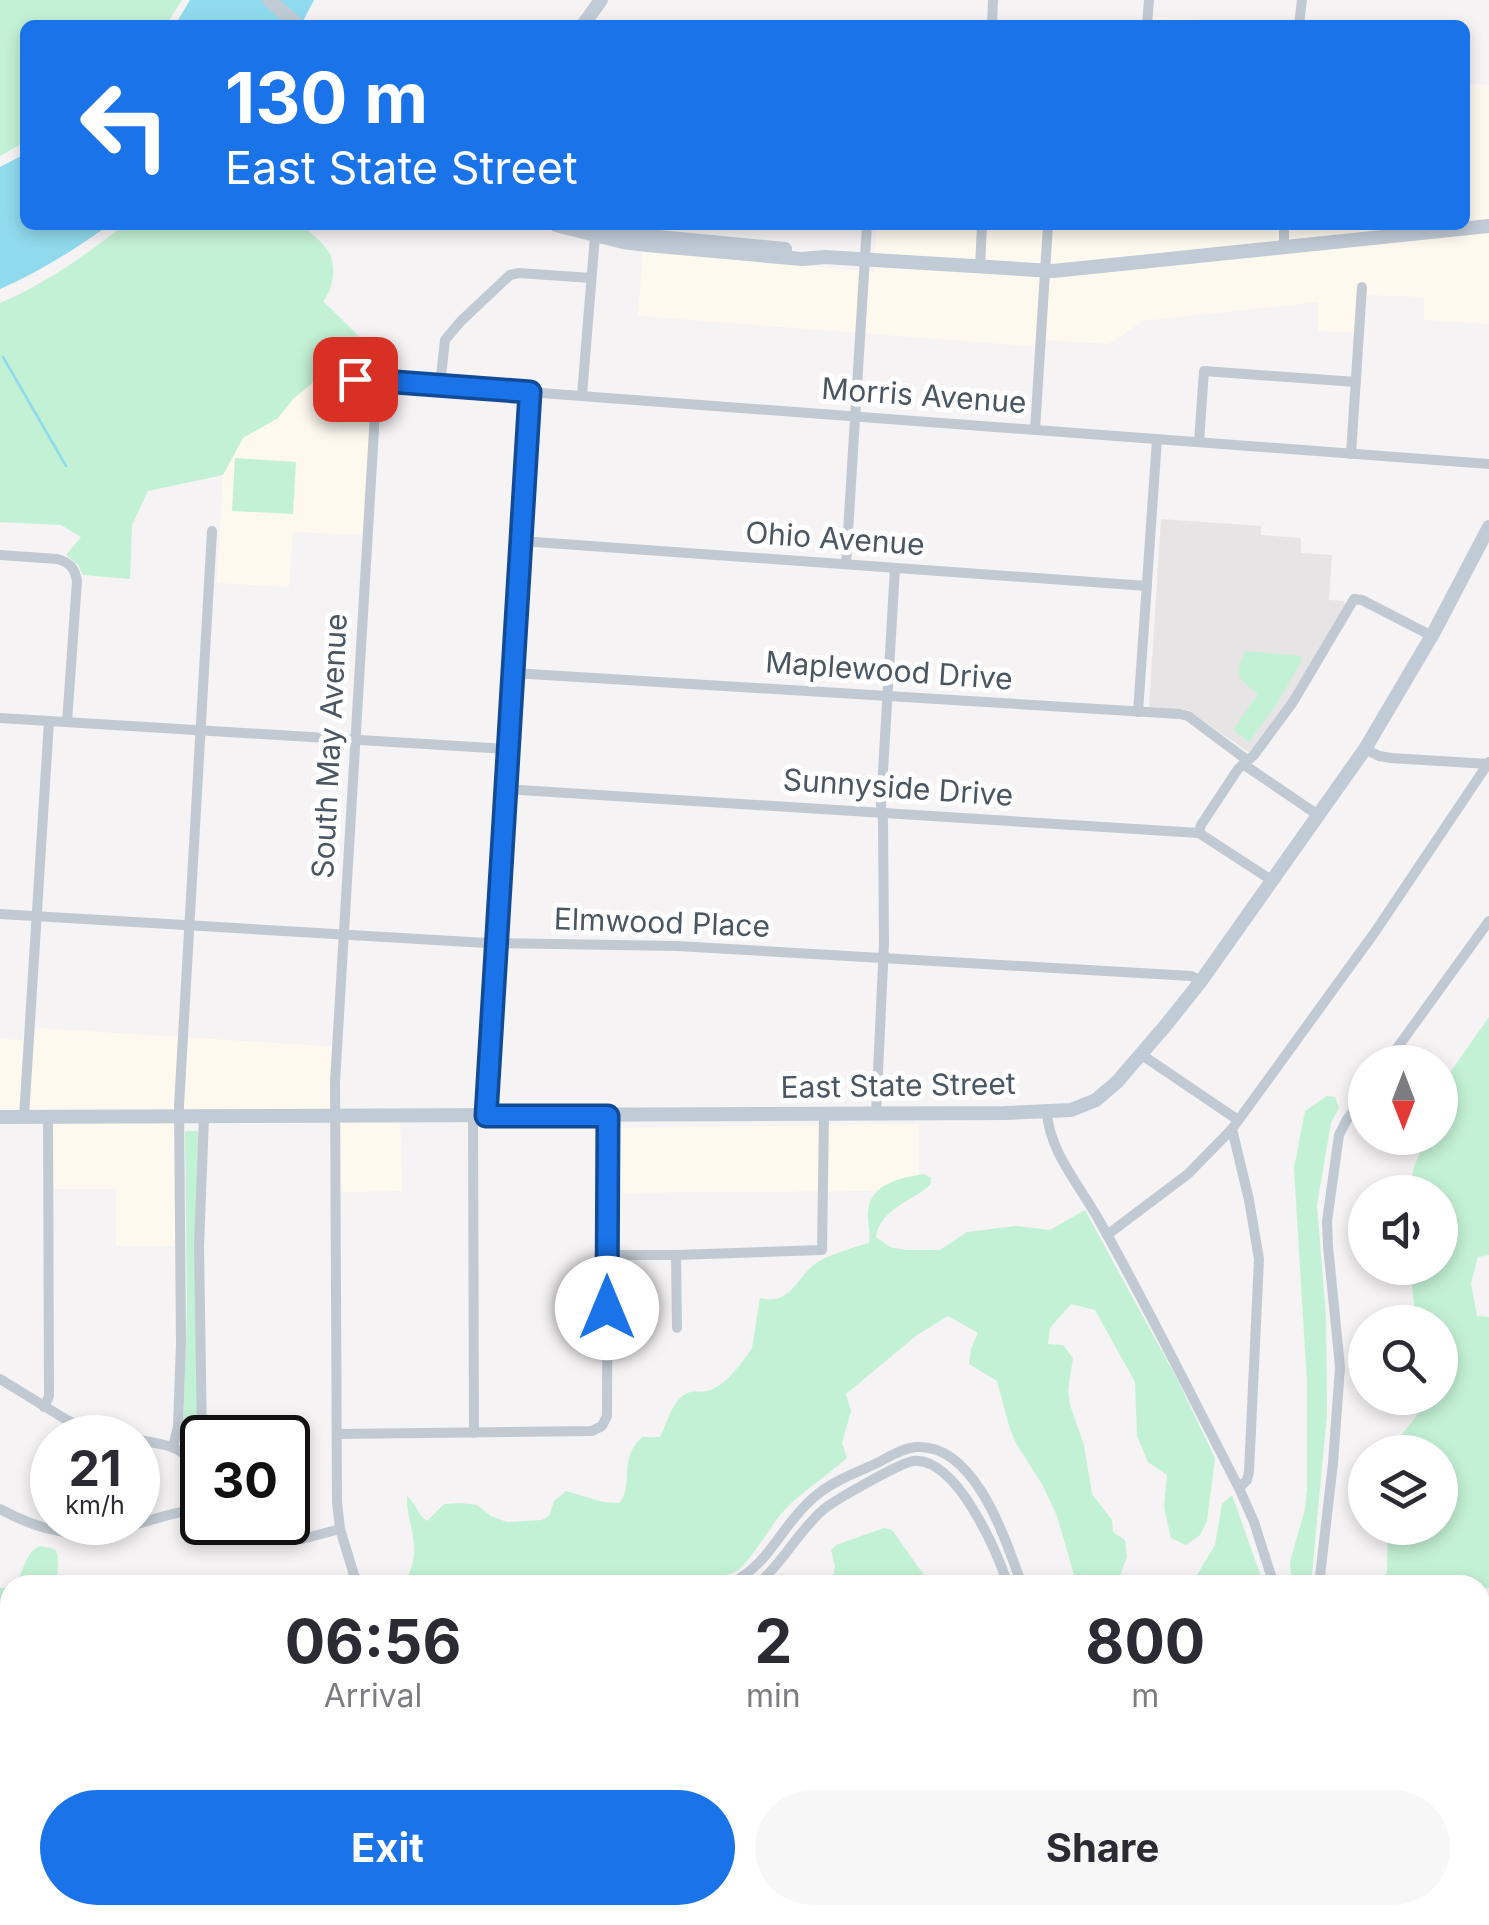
<!DOCTYPE html>
<html lang="en">
<head>
<meta charset="utf-8">
<style>
  :root { --surface:#fff; --page:#f7f7f7; --text:#2b2b33; --muted:#7c7c81; --accent:#1a73e8 }
  body { margin:0; font-family:Inter,sans-serif; background:var(--page); color:var(--text); height:100vh; display:flex; flex-direction:column; font-size:38px; white-space:nowrap }
  * { box-sizing:border-box; margin:0 }
  p { font-size:32px; color:var(--muted) }
  .icon { flex:none; width:55px; height:55px; fill:none; stroke:currentColor; stroke-width:2; stroke-linecap:round; stroke-linejoin:round }
  .map { position:relative; flex:1; overflow:hidden }
  .panel { position:absolute; left:0px; top:1575px; width:1490px; height:350px; display:flex; flex-direction:column; background:var(--surface); border-radius:30px 30px 0 0; box-shadow:0 5px 15px #0003 }
  .panel>* { flex:none }
  .top-card { position:absolute; left:20px; top:20px; width:1450px; height:210px; border-radius:15px; box-shadow:0 5px 15px #0003; background:#1a73e8; color:#fff; overflow:hidden }
  .needle { width:65px; rotate:180deg }
  .buttons { position:absolute; left:1348px; top:1045px; display:grid; gap:20px }
  .buttons a { display:grid; place-items:center; width:110px; height:110px; border-radius:50%; background:var(--surface); box-shadow:0 5px 15px #0003; font-size:50px }
  .speed { position:absolute; left:30px; top:1415px; display:flex; gap:20px; font-size:50px; font-weight:700; text-align:center }
  .speed>* { display:grid; place-content:center; width:130px; height:130px; border-radius:50%; background:var(--surface); box-shadow:0 5px 15px #0003; line-height:1 }
  .speed small { font-size:25px; font-weight:400 }
  .speed .limit { border:5px solid #111; border-radius:15px; background:#fff; color:#111 }
  .pin { position:absolute; display:grid; place-items:center; width:85px; height:85px; color:#fff; margin:-42px; border-radius:20px; box-shadow:0 5px 15px #0006 }
  .me { position:absolute; width:110px; margin:-55px; rotate:0deg; stroke-linejoin:round; filter:drop-shadow(0 0 8px #0008) }
  .turn { display:flex; align-items:center; gap:35px; height:210px; padding:0 40px; font-size:45px }
  .turn .icon { width:130px; height:130px; stroke-width:2.5 }
  .turn b { display:block; font-size:70px; line-height:85px }
  .eta { display:flex; justify-content:space-evenly; align-items:center; height:170px; text-align:center }
  .eta b { font-size:60px; font-weight:700; line-height:70px }
  .primary-button { display:flex; gap:20px; margin-top:auto; padding:20px 40px }
  .primary-button a { flex:1; height:115px; border-radius:60px; background:var(--accent); color:#fff; font-size:40px; font-weight:700; line-height:115px; text-align:center }
  .primary-button a+a { background:var(--page); color:var(--text) }
  .map>svg:first-child { display:block }
  .commercial { fill:#fdf9ef }
  .education { fill:#e6e4e5 }
  .green { fill:#c3f1d5 }
  .water { fill:#90daee }
  .lines { fill:none; stroke-linecap:round; stroke-linejoin:round }
  .stream { stroke:#90daee; stroke-width:2.5 }
  .street { stroke:#c1cad2; stroke-width:10 }
  .secondary { stroke:#c1cbd6; stroke-width:14 }
  .route-casing { stroke:#114b97; stroke-width:25 }
  .route { stroke:#1a73e8; stroke-width:18 }
  .labels { text-anchor:middle; stroke-width:10; stroke-linejoin:round; paint-order:stroke }
  .street-label { font-size:30px; fill:#4a5661; stroke:#fff }
</style>
</head>
<body>
<div class="map">
<svg width="1489" height="1925" viewBox="0 0 1489 1925">
  <rect width="100%" height="100%" fill="#f5f3f3"/>
  <!-- commercial -->
  <g class="commercial">
    <path d="M 1148,16 L 1224,21 L 1223,25 L 1147,25 Z"/>
    <path d="M 1465,83 L 1489,85 L 1489,324 L 1424,320 L 1424,297 L 1362,295 L 1359,333 L 1318,331 L 1318,302 L 1143,321 L 1109,344 L 1041,340 L 1040,347 L 638,316 L 643,251 L 874,272 L 877,225 L 1465,225 Z"/>
    <path d="M 374,375 L 364,535 L 293,532 L 289,587 L 217,583 L 223,475 L 242,438 L 278,418 L 293,399 L 321,376 Z"/>
    <path d="M 24,1027 L 340,1047 L 338,1110 L 400,1110 L 402,1191 L 340,1192 L 337,1115 L 177,1118 L 177,1246 L 116,1246 L 116,1189 L 54,1189 L 52,1121 L 0,1122 L 0,1039 L 23,1040 Z"/>
    <path d="M 919,1124 L 919,1175 L 900,1179 L 878,1191 L 611,1193 L 618,1128 Z"/>
  </g>
  <!-- education -->
  <path class="education" d="M 1161,519 L 1261,526 L 1261,535 L 1301,538 L 1301,553 L 1332,555 L 1329,600 L 1344,601 L 1346,609 L 1301,686 L 1251,754 L 1188,710 L 1149,707 Z"/>
  <!-- green -->
  <g class="green">
    <path d="M 0,0 L 182,0 L 166,25 L 25,25 L 25,142 L 0,156 Z"/>
    <path d="M 124,225 L 301,225 C 311,233 324,243 330,254 C 336,269 333,290 323,301 L 368,345 L 369,356 L 358,375 L 321,376 L 293,399 L 278,418 L 243,438 L 223,475 L 148,491 L 132,525 L 130,579 L 83,575 L 78,565 L 66,555 L 81,537 L 61,525 L 0,522 L 0,303 C 45,284 86,255 124,225 Z"/>
    <path d="M 235,458 L 296,462 L 293,514 L 232,511 Z"/>
    <path d="M 1245,651 L 1302,656 L 1301,662 L 1276,705 L 1249,742 L 1233,730 L 1258,694 C 1236,676 1235,678 1245,651 Z"/>
    <path d="M 1489,1017 L 1489,1255 L 1478,1257 L 1471,1283 L 1477,1316 L 1489,1317 L 1489,1588 L 1480,1589 L 1480,1585 L 1384,1585 L 1387,1569 L 1388,1528 L 1440,1528 L 1440,1452 L 1393,1452 L 1400,1437 L 1430,1398 L 1440,1398 L 1440,1322 L 1416,1322 L 1410,1268 L 1440,1268 L 1440,1192 L 1409,1192 L 1414,1167 L 1426,1138 L 1440,1138 L 1442,1084 Z"/>
    <path d="M 1327,1096 L 1335,1097 L 1339,1108 L 1331,1123 L 1317,1205 L 1326,1317 L 1327,1414 L 1311,1585 L 1292,1585 L 1290,1562 L 1305,1509 L 1307,1489 L 1307,1383 L 1294,1168 L 1305,1111 Z"/>
    <path d="M 185,1131 L 198,1131 L 201,1148 L 198,1443 L 193,1447 L 184,1444 L 183,1438 L 187,1303 Z"/>
    <path d="M 924,1174 L 931,1178 L 930,1185 C 912,1201 879,1210 876,1237 L 890,1247 L 906,1250 L 940,1250 L 967,1232 L 1016,1226 L 1050,1230 L 1085,1210 L 1177,1379 L 1215,1458 L 1207,1521 L 1200,1535 L 1186,1545 L 1171,1538 L 1164,1507 L 1167,1475 L 1148,1462 L 1137,1436 L 1135,1382 L 1095,1310 L 1071,1304 L 1050,1328 L 1048,1344 L 1063,1345 L 1073,1358 L 1068,1390 L 1070,1405 L 1084,1445 L 1092,1494 L 1112,1520 L 1113,1532 L 1125,1540 L 1127,1557 L 1116,1585 L 1077,1585 L 1057,1516 L 1043,1486 L 1016,1443 L 1010,1429 L 997,1381 L 969,1364 L 971,1349 L 978,1333 L 948,1316 L 917,1335 L 846,1394 L 851,1411 L 842,1443 L 847,1458 C 826,1477 799,1493 781,1514 C 770,1527 750,1562 738,1570 C 704,1590 647,1563 615,1585 L 406,1585 C 409,1572 416,1559 414,1545 C 413,1528 406,1513 407,1496 C 416,1503 417,1514 427,1521 L 444,1504 L 460,1503 L 477,1505 L 491,1516 L 507,1522 L 542,1520 L 549,1516 L 554,1501 L 566,1491 L 603,1502 L 619,1503 C 635,1485 617,1460 642,1437 L 660,1437 C 667,1424 671,1404 684,1395 C 692,1389 698,1393 707,1391 C 724,1388 743,1362 752,1348 L 760,1298 C 794,1307 797,1271 823,1259 C 836,1253 855,1247 869,1243 C 871,1232 867,1223 868,1211 C 871,1183 901,1178 924,1174 Z"/>
    <path d="M 1232,1495 L 1264,1585 L 1191,1585 L 1215,1545 L 1222,1504 Z"/>
    <path d="M 884,1528 L 892,1530 L 926,1578 L 933,1582 L 952,1585 L 836,1585 L 832,1581 L 835,1566 L 831,1550 L 836,1545 Z"/>
    <path d="M 40,1546 L 55,1549 L 58,1556 L 57,1585 L 14,1585 C 25,1572 24,1553 40,1546 Z"/>
    <path d="M 0,1588 L 10,1588 L 10,1915 L 331,1915 L 330,1925 L 0,1925 Z"/>
    <path d="M 516,1915 L 684,1915 L 680,1919 L 680,1925 L 497,1925 L 508,1921 Z"/>
    <path d="M 737,1915 L 899,1915 L 897,1925 L 737,1925 Z"/>
    <path d="M 954,1915 L 997,1915 L 996,1925 L 954,1925 Z"/>
    <path d="M 1175,1915 L 1306,1915 L 1303,1925 L 1177,1925 Z"/>
  </g>
  <!-- water -->
  <g class="water">
    <path d="M 190,0 L 314,0 L 301,25 L 175,25 Z"/>
    <path d="M 25,154 L 25,225 L 109,225 C 74,250 39,272 0,289 L 0,167 Z"/>
  </g>
  <g class="lines">
    <!-- stream -->
    <path class="stream" d="M 3,357 L 66,466"/>
    <!-- street -->
    <g class="street">
      <path d="M 992,25 L 993,0"/>
      <path d="M 1147,25 L 1149,0"/>
      <path d="M 1299,25 L 1302,0"/>
      <path d="M 1284,248 L 1284,225"/>
      <path d="M 980,267 L 982,225"/>
      <path d="M 355,379 L 1489,464"/>
      <path d="M 440,385 L 445,340 L 461,321 L 510,275 L 519,273 L 591,278"/>
      <path d="M 582,395 L 595,236"/>
      <path d="M 1035,430 L 1048,225"/>
      <path d="M 1199,442 L 1204,371 L 1356,382"/>
      <path d="M 1351,454 L 1362,287"/>
      <path d="M 521,541 L 1147,586"/>
      <path d="M 0,555 L 57,559 C 69,562 75,568 77,581 L 67,722"/>
      <path d="M 846,564 L 867,225"/>
      <path d="M 513,673 L 1180,714 L 1188,716 L 1247,760"/>
      <path d="M 1138,712 L 1157,439"/>
      <path d="M 0,718 L 507,749"/>
      <path d="M 1365,749 L 1379,756 L 1391,758 L 1488,764"/>
      <path d="M 1243,764 L 1318,815"/>
      <path d="M 505,789 L 1199,833 L 1273,881"/>
      <path d="M 1199,833 L 1201,825 L 1238,769 L 1254,755 L 1293,702 L 1354,599 L 1362,600 L 1432,636"/>
      <path d="M 0,914 L 486,943 L 677,946 L 1191,976 L 1201,981"/>
      <path d="M 1142,1055 L 1238,1120"/>
      <path d="M 1387,1062 L 1489,921"/>
      <path d="M 1047,1112 C 1049,1152 1081,1187 1100,1222 C 1149,1309 1193,1399 1239,1488 L 1254,1522 L 1274,1585"/>
      <path d="M 876,1114 L 884,944 L 883,821 L 881,805 L 895,568"/>
      <path d="M 473,1116 L 474,1433"/>
      <path d="M 486,1116 L 530,391"/>
      <path d="M 24,1117 L 49,721"/>
      <path d="M 1232,1129 L 1249,1200 L 1259,1259 L 1249,1472 L 1247,1480 L 1239,1488"/>
      <path d="M 1107,1235 L 1188,1174 L 1232,1129 L 1375,932 L 1489,762"/>
      <path d="M 607,1255 L 676,1255 L 822,1250 L 824,1114"/>
      <path d="M 676,1255 L 677,1328"/>
      <path d="M 0,1379 L 67,1420 L 84,1428 L 125,1438"/>
      <path d="M 44,1407 L 49,1396 L 48,1117"/>
      <path d="M 337,1434 L 592,1431 L 602,1426 L 607,1416 L 608,1116"/>
      <path d="M 138,1440 C 179,1447 188,1447 202,1488"/>
      <path d="M 173,1447 L 178,1427 L 181,1343 L 179,1106 L 212,531"/>
      <path d="M 190,1457 L 199,1448 L 202,1437 L 199,1246 L 204,1117"/>
      <path d="M 0,1509 C 42,1532 80,1540 127,1527 C 152,1520 176,1511 202,1509"/>
      <path d="M 246,1522 L 291,1538 L 302,1539 L 340,1529"/>
      <path d="M 357,1585 L 340,1529 L 337,1502 L 335,1082 L 377,380"/>
      <path d="M 728,1585 C 772,1563 778,1529 813,1498 C 830,1483 852,1474 873,1465 C 886,1459 901,1448 916,1447 C 976,1443 1006,1542 1022,1585"/>
      <path d="M 757,1585 C 783,1563 798,1531 824,1509 C 835,1500 900,1463 913,1461 C 957,1457 997,1552 1008,1585"/>
      <path d="M 1319,1585 L 1333,1463 L 1340,1367 L 1328,1246 L 1327,1221 L 1339,1135 L 1346,1121 L 1365,1095"/>
      <path d="M 1424,1915 L 1429,1925"/>
      <path d="M 384,1925 L 387,1915"/>
      <path d="M 902,1925 L 903,1915"/>
      <path d="M 1076,1925 L 1077,1915"/>
      <path d="M 1090,1925 L 1090,1915"/>
    </g>
    <!-- secondary -->
    <g class="secondary">
      <path d="M 269,0 L 298,25"/>
      <path d="M 583,25 L 601,0"/>
      <path d="M 556,225 L 623,242 L 647,245 L 802,259 L 825,257 L 1053,271 L 1489,226"/>
      <path d="M 597,225 L 648,236 L 785,249"/>
      <path d="M 0,1117 L 1005,1113 L 1071,1110 L 1096,1100 L 1117,1082 L 1166,1025 L 1201,981 L 1365,749 L 1434,632 L 1489,527"/>
    </g>
  </g>
  <g class="lines">
    <!-- route casing -->
    <g class="route-casing">
      <path id="route" d="M 355,379 L 530,392 L 486,1116 L 608,1116 L 607,1308"/>
    </g>
    <!-- route -->
    <use href="#route" class="route"/>
  </g>
  <g class="labels">
    <!-- street labels -->
    <g class="street-label">
      <text transform="translate(924 396) rotate(4)" y="10">Morris Avenue</text>
      <text transform="translate(835 539) rotate(4)" y="10">Ohio Avenue</text>
      <text transform="translate(889 671) rotate(4)" y="10">Maplewood Drive</text>
      <text transform="translate(330 746) rotate(-87)" y="10">South May Avenue</text>
      <text transform="translate(898 788) rotate(4)" y="10">Sunnyside Drive</text>
      <text transform="translate(662 923) rotate(2)" y="10">Elmwood Place</text>
      <text transform="translate(898 1086) rotate(-1)" y="10">East State Street</text>
    </g>
  </g>
</svg>
<div class="buttons">
<a><svg class="needle" viewBox="-14 -14 28 28"><path d="M0-13l5 13h-10z" fill="#e53935"/><path d="M0 13l5-13h-10z" fill="#7c7c81"/></svg></a>
<a><svg class="icon" aria-label="sound" viewBox="0 0 24 24"><path d="M4 9h4l5-4v14l-5-4H4zM17 9q2 3 0 6"/></svg></a>
<a><svg class="icon" aria-label="search" viewBox="0 0 24 24"><circle cx="10" cy="10" r="6"/><path d="M15 15l6 6"/></svg></a>
<a><svg class="icon" aria-label="layers" viewBox="0 0 24 24"><path d="M12 4l9 5-9 5-9-5zM3 14l9 5 9-5"/></svg></a>
</div>
<div class="speed"><div>21<small>km/h</small></div><div class="limit">30</div></div>
<div class="pin" style="left:355px;top:379px;background:#d93025"><svg class="icon" aria-label="arrive" viewBox="0 0 24 24"><path d="M6 21V4h12l-3 4 3 4H6"/></svg></div>
<svg class="me" style="left:607px;top:1308px" viewBox="-20 -20 40 40"><circle r="19" fill="#fff"/><path d="M0-13L10 11 0 6-10 11z" fill="#1a73e8"/></svg>
<div class="top-card">
<div class="turn"><svg class="icon" aria-label="left" viewBox="0 0 24 24"><path d="M17 20v-9H6M10 6l-5 5 5 5"/></svg><div><b>130 m</b>East State Street</div></div>
</div>
<section class="panel">
<div class="eta">
<div><b>06:56</b><p>Arrival</p></div>
<div><b>2</b><p>min</p></div>
<div><b>800</b><p>m</p></div>
</div>
<div class="primary-button"><a>Exit</a><a>Share</a></div>
</section>
</div>
</body>
</html>
